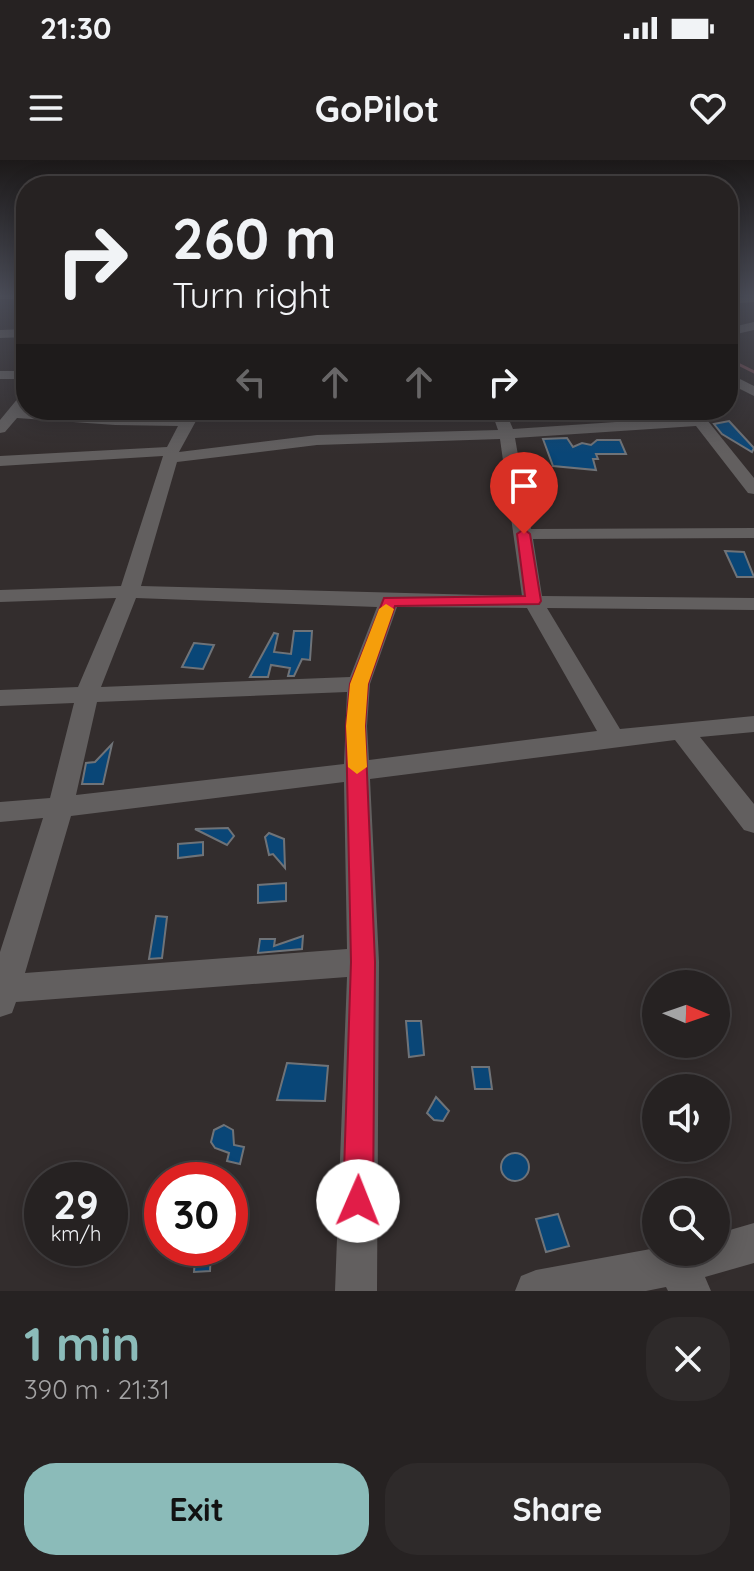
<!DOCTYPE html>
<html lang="en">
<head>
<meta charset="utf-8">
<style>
  :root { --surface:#262222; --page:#2e2a2a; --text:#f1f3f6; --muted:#a4a4a5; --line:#423f40; --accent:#8bbbb9 }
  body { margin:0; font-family:Quicksand,sans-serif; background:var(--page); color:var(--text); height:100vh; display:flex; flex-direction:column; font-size:30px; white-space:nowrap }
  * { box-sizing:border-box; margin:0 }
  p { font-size:26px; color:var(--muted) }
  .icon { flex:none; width:44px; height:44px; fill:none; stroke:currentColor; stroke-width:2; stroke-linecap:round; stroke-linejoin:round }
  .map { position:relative; height:1131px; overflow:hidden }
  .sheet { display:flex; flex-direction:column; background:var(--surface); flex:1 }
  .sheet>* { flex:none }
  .top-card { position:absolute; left:16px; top:16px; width:722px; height:244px; border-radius:32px; box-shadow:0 4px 20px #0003,0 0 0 2px var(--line); background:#262222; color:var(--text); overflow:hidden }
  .needle { width:52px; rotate:92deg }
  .tools { position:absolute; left:642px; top:810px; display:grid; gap:16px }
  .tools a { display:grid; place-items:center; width:88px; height:88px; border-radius:50%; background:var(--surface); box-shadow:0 4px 20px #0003,0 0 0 2px var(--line); font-size:40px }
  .speed { position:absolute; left:24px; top:1002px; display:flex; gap:16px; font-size:40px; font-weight:700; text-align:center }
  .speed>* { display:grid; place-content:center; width:104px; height:104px; border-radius:50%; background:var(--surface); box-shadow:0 4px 20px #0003,0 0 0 2px var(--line); line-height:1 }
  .speed small { font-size:20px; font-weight:400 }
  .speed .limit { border:12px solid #d22; background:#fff; color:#111 }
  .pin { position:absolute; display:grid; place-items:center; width:68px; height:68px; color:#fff; margin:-82px -34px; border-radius:50% 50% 50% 0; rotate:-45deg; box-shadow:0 0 8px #0007 }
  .pin .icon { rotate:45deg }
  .me { position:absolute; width:88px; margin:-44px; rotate:1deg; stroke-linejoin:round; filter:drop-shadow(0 0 6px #0008) }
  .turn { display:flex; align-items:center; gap:28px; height:168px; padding:0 24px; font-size:36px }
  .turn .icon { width:104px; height:104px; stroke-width:2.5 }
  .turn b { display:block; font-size:56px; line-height:68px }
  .lanes { display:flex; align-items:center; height:76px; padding:0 24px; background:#0003; justify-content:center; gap:40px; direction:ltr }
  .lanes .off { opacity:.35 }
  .round { display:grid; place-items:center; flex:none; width:84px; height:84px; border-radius:32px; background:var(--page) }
  .head { display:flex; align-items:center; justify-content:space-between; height:136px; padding:0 24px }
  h1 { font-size:48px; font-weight:800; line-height:60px; color:var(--accent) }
  .primary-button { display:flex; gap:16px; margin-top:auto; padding:16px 24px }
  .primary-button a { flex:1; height:92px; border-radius:32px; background:var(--accent); color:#111; font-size:32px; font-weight:800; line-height:92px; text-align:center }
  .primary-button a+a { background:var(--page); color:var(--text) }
  .status { display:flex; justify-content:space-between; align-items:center; height:56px; padding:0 40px; background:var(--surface); direction:ltr }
  .status svg { height:22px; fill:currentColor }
  header { display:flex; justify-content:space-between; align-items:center; height:104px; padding:0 24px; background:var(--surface); font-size:36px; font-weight:800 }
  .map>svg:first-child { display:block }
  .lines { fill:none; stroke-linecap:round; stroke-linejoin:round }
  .stream { stroke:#6f4c52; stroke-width:3 }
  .building { fill:#094677; stroke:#6f7378; stroke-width:2 }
  .minor { fill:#625f5f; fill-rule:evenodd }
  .route { fill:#e11d48; stroke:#92132f; stroke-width:2 }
  .slow { fill:#f59e0b }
</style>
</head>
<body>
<div class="status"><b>21:30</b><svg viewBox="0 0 49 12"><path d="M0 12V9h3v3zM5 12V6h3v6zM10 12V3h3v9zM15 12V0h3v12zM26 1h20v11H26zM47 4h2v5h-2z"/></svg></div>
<header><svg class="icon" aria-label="menu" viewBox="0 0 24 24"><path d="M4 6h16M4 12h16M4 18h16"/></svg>GoPilot<svg class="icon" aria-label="heart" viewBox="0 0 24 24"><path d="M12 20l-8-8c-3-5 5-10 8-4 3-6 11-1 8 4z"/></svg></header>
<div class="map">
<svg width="754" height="1131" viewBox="0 0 754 1131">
  <rect width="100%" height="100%" fill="#332d2d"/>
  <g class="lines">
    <!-- stream -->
    <path class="stream" d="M 728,199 L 754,212"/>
  </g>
  <!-- building -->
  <g class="building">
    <path d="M 729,261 L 754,288 L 752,292 L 722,274 L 714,264 Z"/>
    <path d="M 567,278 L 573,287 L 582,283 L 591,285 L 597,280 L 620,280 L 626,294 L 596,294 L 598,299 L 593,299 L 596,310 L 553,306 L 543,279 Z"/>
    <path d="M 725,391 L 744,392 L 754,417 L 737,417 Z"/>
    <path d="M 294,471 L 312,471 L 310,500 L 302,499 L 294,516 L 288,516 L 290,508 L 271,505 L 268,517 L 250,517 L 274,473 L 278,474 L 274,492 L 291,494 Z"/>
    <path d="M 194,483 L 214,485 L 203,509 L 182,507 Z"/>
    <path d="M 112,584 L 103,624 L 82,624 L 86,603 L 95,602 Z"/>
    <path d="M 228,668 L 234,676 L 227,685 L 195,669 Z"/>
    <path d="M 269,673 L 284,679 L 285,708 L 273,694 L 269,695 L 265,677 Z"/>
    <path d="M 203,682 L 203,695 L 178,698 L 178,684 Z"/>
    <path d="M 286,723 L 286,741 L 258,743 L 258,725 Z"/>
    <path d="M 156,756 L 167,757 L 162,798 L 149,799 Z"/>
    <path d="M 303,776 L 302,789 L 258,793 L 260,779 L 275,779 L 274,786 Z"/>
    <path d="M 406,861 L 421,861 L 424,895 L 409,897 Z"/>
    <path d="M 287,903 L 328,906 L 325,941 L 277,940 Z"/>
    <path d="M 472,907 L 489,907 L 492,929 L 475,929 Z"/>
    <path d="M 436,937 L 449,951 L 443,961 L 434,960 L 427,953 Z"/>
    <path d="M 224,965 L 233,970 L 234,985 L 244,987 L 240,1004 L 227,1001 L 229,993 L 215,988 L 211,982 L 214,970 Z"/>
    <circle cx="515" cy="1007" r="14"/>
    <path d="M 558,1054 L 569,1086 L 546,1092 L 536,1059 Z"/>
    <path d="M 196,1088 L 211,1088 L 210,1111 L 194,1112 Z"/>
  </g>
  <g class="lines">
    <!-- minor -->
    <g class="minor">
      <rect x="0" y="136" width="26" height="3"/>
      <path d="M 754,136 L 754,142 L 728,144 L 728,138 Z"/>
      <path d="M 754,162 L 754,170 L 728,176 L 728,168 Z"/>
      <path d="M 26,169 L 26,177 L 0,178 L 0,170 Z"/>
      <rect x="0" y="211" width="26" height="8"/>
      <path d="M 728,213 L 754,226 L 754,236 L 728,223 Z"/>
      <path d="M 24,236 L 26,250 L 184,258 L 188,250 L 202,250 L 179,292 L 317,275 L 498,270 L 491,250 L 505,250 L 513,269 L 689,257 L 684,250 L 699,250 L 754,318 L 754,334 L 748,333 L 696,266 L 515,278 L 531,369 L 754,368 L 754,378 L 533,379 L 542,436 L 754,438 L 754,450 L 547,448 L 620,569 L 754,556 L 754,572 L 700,577 L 754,644 L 754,673 L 744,670 L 675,580 L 370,619 L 379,802 L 377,1131 L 335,1131 L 347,817 L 16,842 L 12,853 L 0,857 L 0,792 L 43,658 L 0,662 L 0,642 L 50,638 L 74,543 L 0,546 L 0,530 L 78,527 L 116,438 L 0,442 L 0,430 L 121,426 L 163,296 L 0,306 L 0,296 L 167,287 L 178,266 L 115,265 L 17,258 L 5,272 L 0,273 L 0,260 L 19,237 ZM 500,279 L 522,436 L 141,426 L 177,302 L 317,285 ZM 136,438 L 377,447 L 350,517 L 101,527 ZM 397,447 L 527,448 L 597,571 L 369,600 L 367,566 L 370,524 ZM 347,532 L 344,604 L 76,635 L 97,542 ZM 344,622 L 347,789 L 25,813 L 71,656 Z"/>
      <path d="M 754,1063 L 754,1103 L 705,1117 L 711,1131 L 668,1131 L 666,1127 L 646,1131 L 515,1131 L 521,1116 L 536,1110 L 656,1088 L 656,1092 L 716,1092 L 716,1074 Z"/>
    </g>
  </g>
  <!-- sky -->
  <linearGradient id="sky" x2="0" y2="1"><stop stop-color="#1c1919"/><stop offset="0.46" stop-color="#4a4c57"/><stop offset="1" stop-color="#4a4c57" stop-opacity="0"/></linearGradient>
  <rect width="754" height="294" fill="url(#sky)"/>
  <!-- route -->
  <path class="route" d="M 524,369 L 530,374 L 541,441 L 539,444 L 395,446 L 368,524 L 365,566 L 375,802 L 373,1041 L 368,1052 L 358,1056 L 348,1052 L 343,1041 L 351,802 L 346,566 L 350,524 L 384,438 L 525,436 L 517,374 Z"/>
  <!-- slow -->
  <path class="slow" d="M 386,444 L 394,449 L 368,524 L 365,566 L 367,607 L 357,614 L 348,607 L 346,566 L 350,524 L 379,449 Z"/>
</svg>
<div class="tools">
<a><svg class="needle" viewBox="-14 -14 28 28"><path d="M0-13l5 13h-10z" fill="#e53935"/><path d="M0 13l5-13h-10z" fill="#a4a4a5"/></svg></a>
<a><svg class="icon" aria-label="sound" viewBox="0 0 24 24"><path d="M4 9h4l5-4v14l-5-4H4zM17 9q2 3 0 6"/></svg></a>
<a><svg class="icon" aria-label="search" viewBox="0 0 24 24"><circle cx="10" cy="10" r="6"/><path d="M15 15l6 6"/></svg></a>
</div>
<div class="speed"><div>29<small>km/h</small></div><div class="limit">30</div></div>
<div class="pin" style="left:524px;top:374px;background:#d93025"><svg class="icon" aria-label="arrive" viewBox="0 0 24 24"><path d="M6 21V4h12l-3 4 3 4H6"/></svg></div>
<svg class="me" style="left:358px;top:1041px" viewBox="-20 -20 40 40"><circle r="19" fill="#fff"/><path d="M0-13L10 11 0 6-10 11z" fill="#e11d48"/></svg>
<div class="top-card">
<div class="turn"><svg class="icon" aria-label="right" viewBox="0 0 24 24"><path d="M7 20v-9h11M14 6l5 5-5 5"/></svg><div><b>260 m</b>Turn right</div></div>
<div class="lanes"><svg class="icon off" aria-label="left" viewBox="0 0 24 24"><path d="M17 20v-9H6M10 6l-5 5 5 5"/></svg><svg class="icon off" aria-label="ahead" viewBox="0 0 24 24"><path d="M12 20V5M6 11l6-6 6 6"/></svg><svg class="icon off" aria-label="ahead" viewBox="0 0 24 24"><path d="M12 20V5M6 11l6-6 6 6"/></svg><svg class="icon" aria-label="right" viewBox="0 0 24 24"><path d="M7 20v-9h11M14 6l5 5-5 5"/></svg></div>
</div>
</div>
<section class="sheet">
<div class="head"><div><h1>1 min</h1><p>390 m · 21:31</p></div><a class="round"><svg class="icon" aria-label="close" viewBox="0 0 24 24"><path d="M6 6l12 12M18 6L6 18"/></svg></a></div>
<div class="primary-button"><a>Exit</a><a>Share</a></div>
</section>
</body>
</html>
